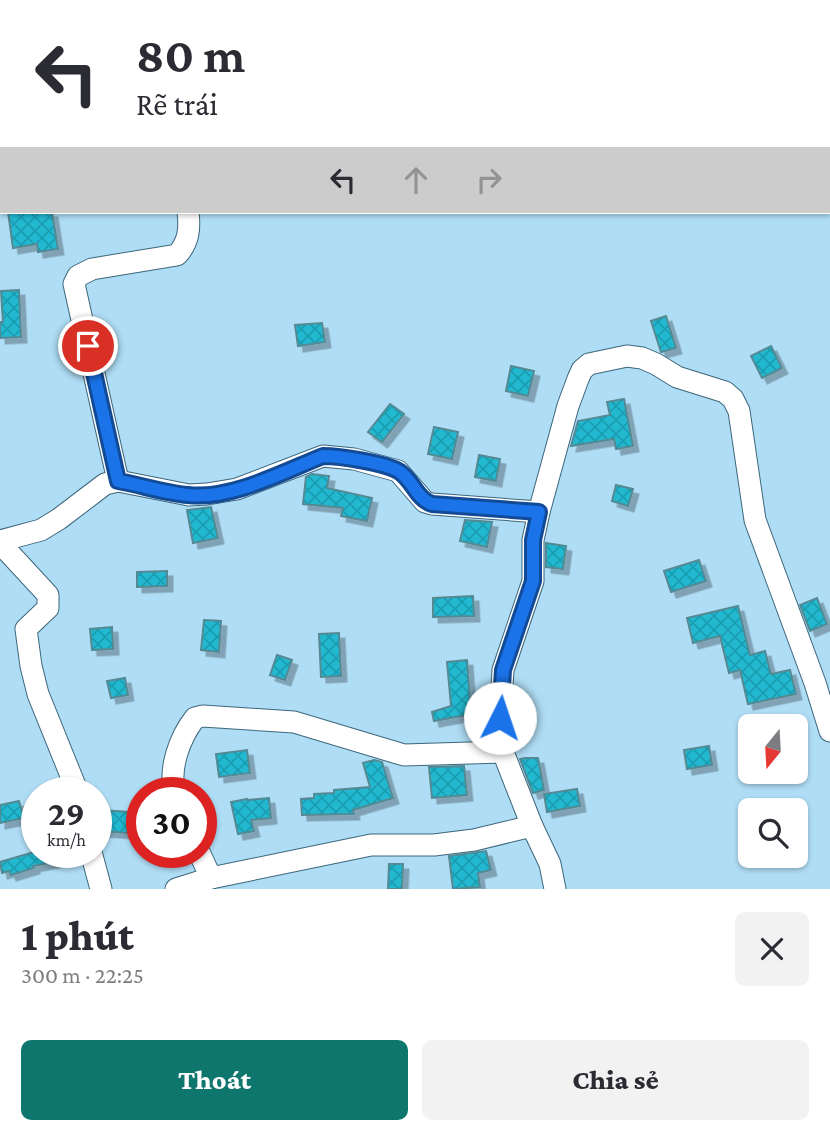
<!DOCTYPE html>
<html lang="vi">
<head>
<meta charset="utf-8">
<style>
  :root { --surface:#fff; --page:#f2f2f3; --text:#2b2b33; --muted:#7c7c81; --accent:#0f766e }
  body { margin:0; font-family:"Crimson Pro",serif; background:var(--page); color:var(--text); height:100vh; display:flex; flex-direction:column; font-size:26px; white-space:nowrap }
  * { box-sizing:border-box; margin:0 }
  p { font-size:23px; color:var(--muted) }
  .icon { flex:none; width:38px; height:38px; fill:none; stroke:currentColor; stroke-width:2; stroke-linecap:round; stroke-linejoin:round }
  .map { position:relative; height:889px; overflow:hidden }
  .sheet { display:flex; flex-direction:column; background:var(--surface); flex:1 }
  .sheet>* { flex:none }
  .banner { position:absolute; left:0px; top:0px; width:831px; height:214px; box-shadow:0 2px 5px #0004; background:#fff; color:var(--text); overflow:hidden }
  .needle { width:46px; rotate:198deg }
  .buttons { position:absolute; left:738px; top:714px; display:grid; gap:14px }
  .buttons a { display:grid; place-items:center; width:70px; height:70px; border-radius:10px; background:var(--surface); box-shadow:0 2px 5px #0004; font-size:35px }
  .speed { position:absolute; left:21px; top:777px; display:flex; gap:14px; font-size:35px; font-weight:700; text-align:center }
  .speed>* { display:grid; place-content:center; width:91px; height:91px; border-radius:50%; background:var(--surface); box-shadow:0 2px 5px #0004; line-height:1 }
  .speed small { font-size:18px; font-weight:400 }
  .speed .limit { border:10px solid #d22; background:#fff; color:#111 }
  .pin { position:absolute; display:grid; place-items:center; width:60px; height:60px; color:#fff; margin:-30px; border:4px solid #fff; border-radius:50%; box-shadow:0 2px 7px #0007 }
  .me { position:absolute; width:77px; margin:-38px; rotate:4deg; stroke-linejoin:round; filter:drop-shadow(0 0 5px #0008) }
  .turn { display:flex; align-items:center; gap:24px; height:147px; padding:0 21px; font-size:32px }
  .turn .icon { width:91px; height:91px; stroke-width:2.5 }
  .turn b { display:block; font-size:49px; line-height:60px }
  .lanes { display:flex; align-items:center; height:66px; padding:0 21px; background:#0003; justify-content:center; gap:35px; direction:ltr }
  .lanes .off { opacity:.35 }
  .round { display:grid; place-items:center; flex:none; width:74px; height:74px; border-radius:10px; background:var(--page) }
  .summary { display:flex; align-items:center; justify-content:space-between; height:119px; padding:0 21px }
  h1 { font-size:42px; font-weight:800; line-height:52px }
  .action { display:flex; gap:14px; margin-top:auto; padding:14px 21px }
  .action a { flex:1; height:80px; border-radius:10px; background:var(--accent); color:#fff; font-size:28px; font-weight:800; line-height:80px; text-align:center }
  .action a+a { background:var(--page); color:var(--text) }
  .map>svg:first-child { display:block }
  .building { fill:url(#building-cross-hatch); stroke:#548993; stroke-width:2; filter:url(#shadow) }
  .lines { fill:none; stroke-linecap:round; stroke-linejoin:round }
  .minor-casing { stroke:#3c667b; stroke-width:23 }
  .minor { stroke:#fff; stroke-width:21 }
  .route-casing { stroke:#114b97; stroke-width:18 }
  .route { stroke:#1a73e8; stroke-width:12 }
</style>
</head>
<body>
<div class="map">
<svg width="830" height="889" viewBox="0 0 830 889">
  <defs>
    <pattern id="building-cross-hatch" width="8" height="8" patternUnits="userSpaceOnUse" patternTransform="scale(1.75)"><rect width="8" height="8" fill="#21b9d0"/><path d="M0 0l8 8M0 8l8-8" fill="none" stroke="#1c9eb2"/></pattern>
    <filter id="shadow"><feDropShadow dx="5.5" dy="5.5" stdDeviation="0" flood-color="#0004"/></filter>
  </defs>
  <rect width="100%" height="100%" fill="#afddf5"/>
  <!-- building -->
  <g class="building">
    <path d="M 8,212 L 52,212 L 58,249 L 38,252 L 37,244 L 13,248 Z"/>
    <path d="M 19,290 L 21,337 L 0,338 L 0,322 L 3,322 L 1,291 Z"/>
    <path d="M 666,316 L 676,348 L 661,352 L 651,321 Z"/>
    <path d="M 322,323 L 325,342 L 298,346 L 295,325 Z"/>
    <path d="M 771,346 L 782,368 L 762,378 L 751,356 Z"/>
    <path d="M 511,366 L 534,371 L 528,396 L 506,391 Z"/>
    <path d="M 624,399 L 633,446 L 616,449 L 614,439 L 571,446 L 578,421 L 610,415 L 607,402 Z"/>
    <path d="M 390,404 L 404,414 L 382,442 L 368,432 Z"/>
    <path d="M 434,427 L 458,432 L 452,459 L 428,454 Z"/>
    <path d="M 479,455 L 500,459 L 496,481 L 475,477 Z"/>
    <path d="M 312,474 L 329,476 L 327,488 L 372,498 L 367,521 L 341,516 L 343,508 L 303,504 L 306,477 Z"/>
    <path d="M 616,485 L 633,489 L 628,506 L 612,501 Z"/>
    <path d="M 211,507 L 218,538 L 193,543 L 187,510 Z"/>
    <path d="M 465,520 L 492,522 L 487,547 L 460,541 Z"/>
    <path d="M 546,543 L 566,546 L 563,569 L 546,567 Z"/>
    <path d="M 699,560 L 706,581 L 671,592 L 664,571 Z"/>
    <path d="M 167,571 L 167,586 L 137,587 L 137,572 Z"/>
    <path d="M 473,596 L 474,616 L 433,617 L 433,598 Z"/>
    <path d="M 817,598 L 827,624 L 810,631 L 800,605 Z"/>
    <path d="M 738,606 L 750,655 L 765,651 L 771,674 L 790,670 L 796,694 L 748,704 L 740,670 L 729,673 L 720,636 L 693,643 L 687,618 Z"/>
    <path d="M 204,620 L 221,621 L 219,652 L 201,650 Z"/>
    <path d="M 112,627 L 113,649 L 92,650 L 90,629 Z"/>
    <path d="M 339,633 L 341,676 L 321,677 L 319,634 Z"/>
    <path d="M 277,655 L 292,660 L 285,680 L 270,675 Z"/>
    <path d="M 467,660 L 470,700 L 488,694 L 487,726 L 485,727 L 483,722 L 469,724 L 467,715 L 434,721 L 432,712 L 451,706 L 447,662 Z"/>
    <path d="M 125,678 L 128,695 L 111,698 L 107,681 Z"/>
    <path d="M 709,746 L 712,765 L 687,769 L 684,750 Z"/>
    <path d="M 247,750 L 250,773 L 219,777 L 216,754 Z"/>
    <path d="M 525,758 L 538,758 L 544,790 L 533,793 L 520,759 Z"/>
    <path d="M 374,760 L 382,762 L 393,798 L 353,810 L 354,814 L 302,815 L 301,799 L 314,798 L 314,794 L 334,793 L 334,790 L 370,787 L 363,763 Z"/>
    <path d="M 464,766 L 467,795 L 432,798 L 429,767 Z"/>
    <path d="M 577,789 L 580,806 L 547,812 L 544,794 Z"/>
    <path d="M 269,798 L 271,818 L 251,820 L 254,831 L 238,834 L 231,802 L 247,799 L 247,800 Z"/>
    <path d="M 19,801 L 24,818 L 0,823 L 0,805 Z"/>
    <path d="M 101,810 L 129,812 L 128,833 L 100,831 Z"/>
    <path d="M 486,851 L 491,870 L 478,873 L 480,887 L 453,889 L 449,856 Z"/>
    <path d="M 34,852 L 69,852 L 70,859 L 33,866 L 34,868 L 11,875 L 9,871 L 2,873 L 0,862 Z"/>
    <path d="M 389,864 L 403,864 L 402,889 L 388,889 Z"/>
  </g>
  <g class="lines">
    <!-- minor casing -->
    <g class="minor-casing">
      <g id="minor">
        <path d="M 118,481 L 74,284 L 78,276 L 92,269 L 177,255 C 189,242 190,228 188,212"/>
        <path d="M 0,541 L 41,530 L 59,519 L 105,484 L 118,481 L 189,495 L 207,494 L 237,489 L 323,456 L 354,459 L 398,471 L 425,502 L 432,504 L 539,512"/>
        <path d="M 0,543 L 48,595 L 48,608 L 26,629 L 31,666 L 38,694 L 78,793"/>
        <path d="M 175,793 C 168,769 180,737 195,718 L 203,716 L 294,722 L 404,755 L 503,752"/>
        <path d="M 91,852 L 101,889"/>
        <path d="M 199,852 L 211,878"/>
        <path d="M 176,889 L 211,878 L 371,845 L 434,845 L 474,840 L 532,826"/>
        <path d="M 555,889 L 550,864 L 532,826 L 503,752 L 500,718 L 503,670 L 533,581 L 533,540 L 539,512 L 568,406 L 578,379 L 582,370 L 589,364 L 627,356 L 642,358 L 656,364 L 677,377 L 725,392 L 733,399 L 739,411 L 755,520 L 815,683 L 830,731"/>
      </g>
    </g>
    <!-- minor -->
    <use href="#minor" class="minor"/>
  </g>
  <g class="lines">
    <!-- route casing -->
    <g class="route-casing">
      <path id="route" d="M 88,346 L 118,481 C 141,485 164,493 188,495 C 231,500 283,472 323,456 C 339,456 387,463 400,472 C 413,481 417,499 432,504 L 539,512 L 533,540 L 533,581 L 503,670 L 500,718"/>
    </g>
    <!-- route -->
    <use href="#route" class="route"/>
  </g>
</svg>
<div class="buttons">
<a><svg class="needle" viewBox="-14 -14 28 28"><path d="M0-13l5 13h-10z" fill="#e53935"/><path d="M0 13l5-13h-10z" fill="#7c7c81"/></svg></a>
<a><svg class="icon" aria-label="search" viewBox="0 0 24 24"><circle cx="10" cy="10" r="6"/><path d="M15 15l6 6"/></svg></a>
</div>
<div class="speed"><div>29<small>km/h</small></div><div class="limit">30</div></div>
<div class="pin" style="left:88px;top:346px;background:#d93025"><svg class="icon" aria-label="arrive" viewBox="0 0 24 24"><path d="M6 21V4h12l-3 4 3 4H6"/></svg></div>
<svg class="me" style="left:500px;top:718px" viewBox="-20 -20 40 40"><circle r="19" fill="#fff"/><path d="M0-13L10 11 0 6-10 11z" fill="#1a73e8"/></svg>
<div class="banner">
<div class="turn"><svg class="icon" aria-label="left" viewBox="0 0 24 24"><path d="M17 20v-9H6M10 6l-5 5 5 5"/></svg><div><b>80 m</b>Rẽ trái</div></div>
<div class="lanes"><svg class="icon" aria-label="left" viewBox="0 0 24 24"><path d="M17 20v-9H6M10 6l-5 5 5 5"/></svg><svg class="icon off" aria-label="ahead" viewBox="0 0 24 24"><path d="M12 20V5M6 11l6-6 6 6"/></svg><svg class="icon off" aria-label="right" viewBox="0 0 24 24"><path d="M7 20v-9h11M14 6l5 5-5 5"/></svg></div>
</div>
</div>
<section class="sheet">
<div class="summary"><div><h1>1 phút</h1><p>300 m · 22:25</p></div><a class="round"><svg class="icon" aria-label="close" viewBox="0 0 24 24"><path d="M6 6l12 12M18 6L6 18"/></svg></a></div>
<div class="action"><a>Thoát</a><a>Chia sẻ</a></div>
</section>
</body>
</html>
